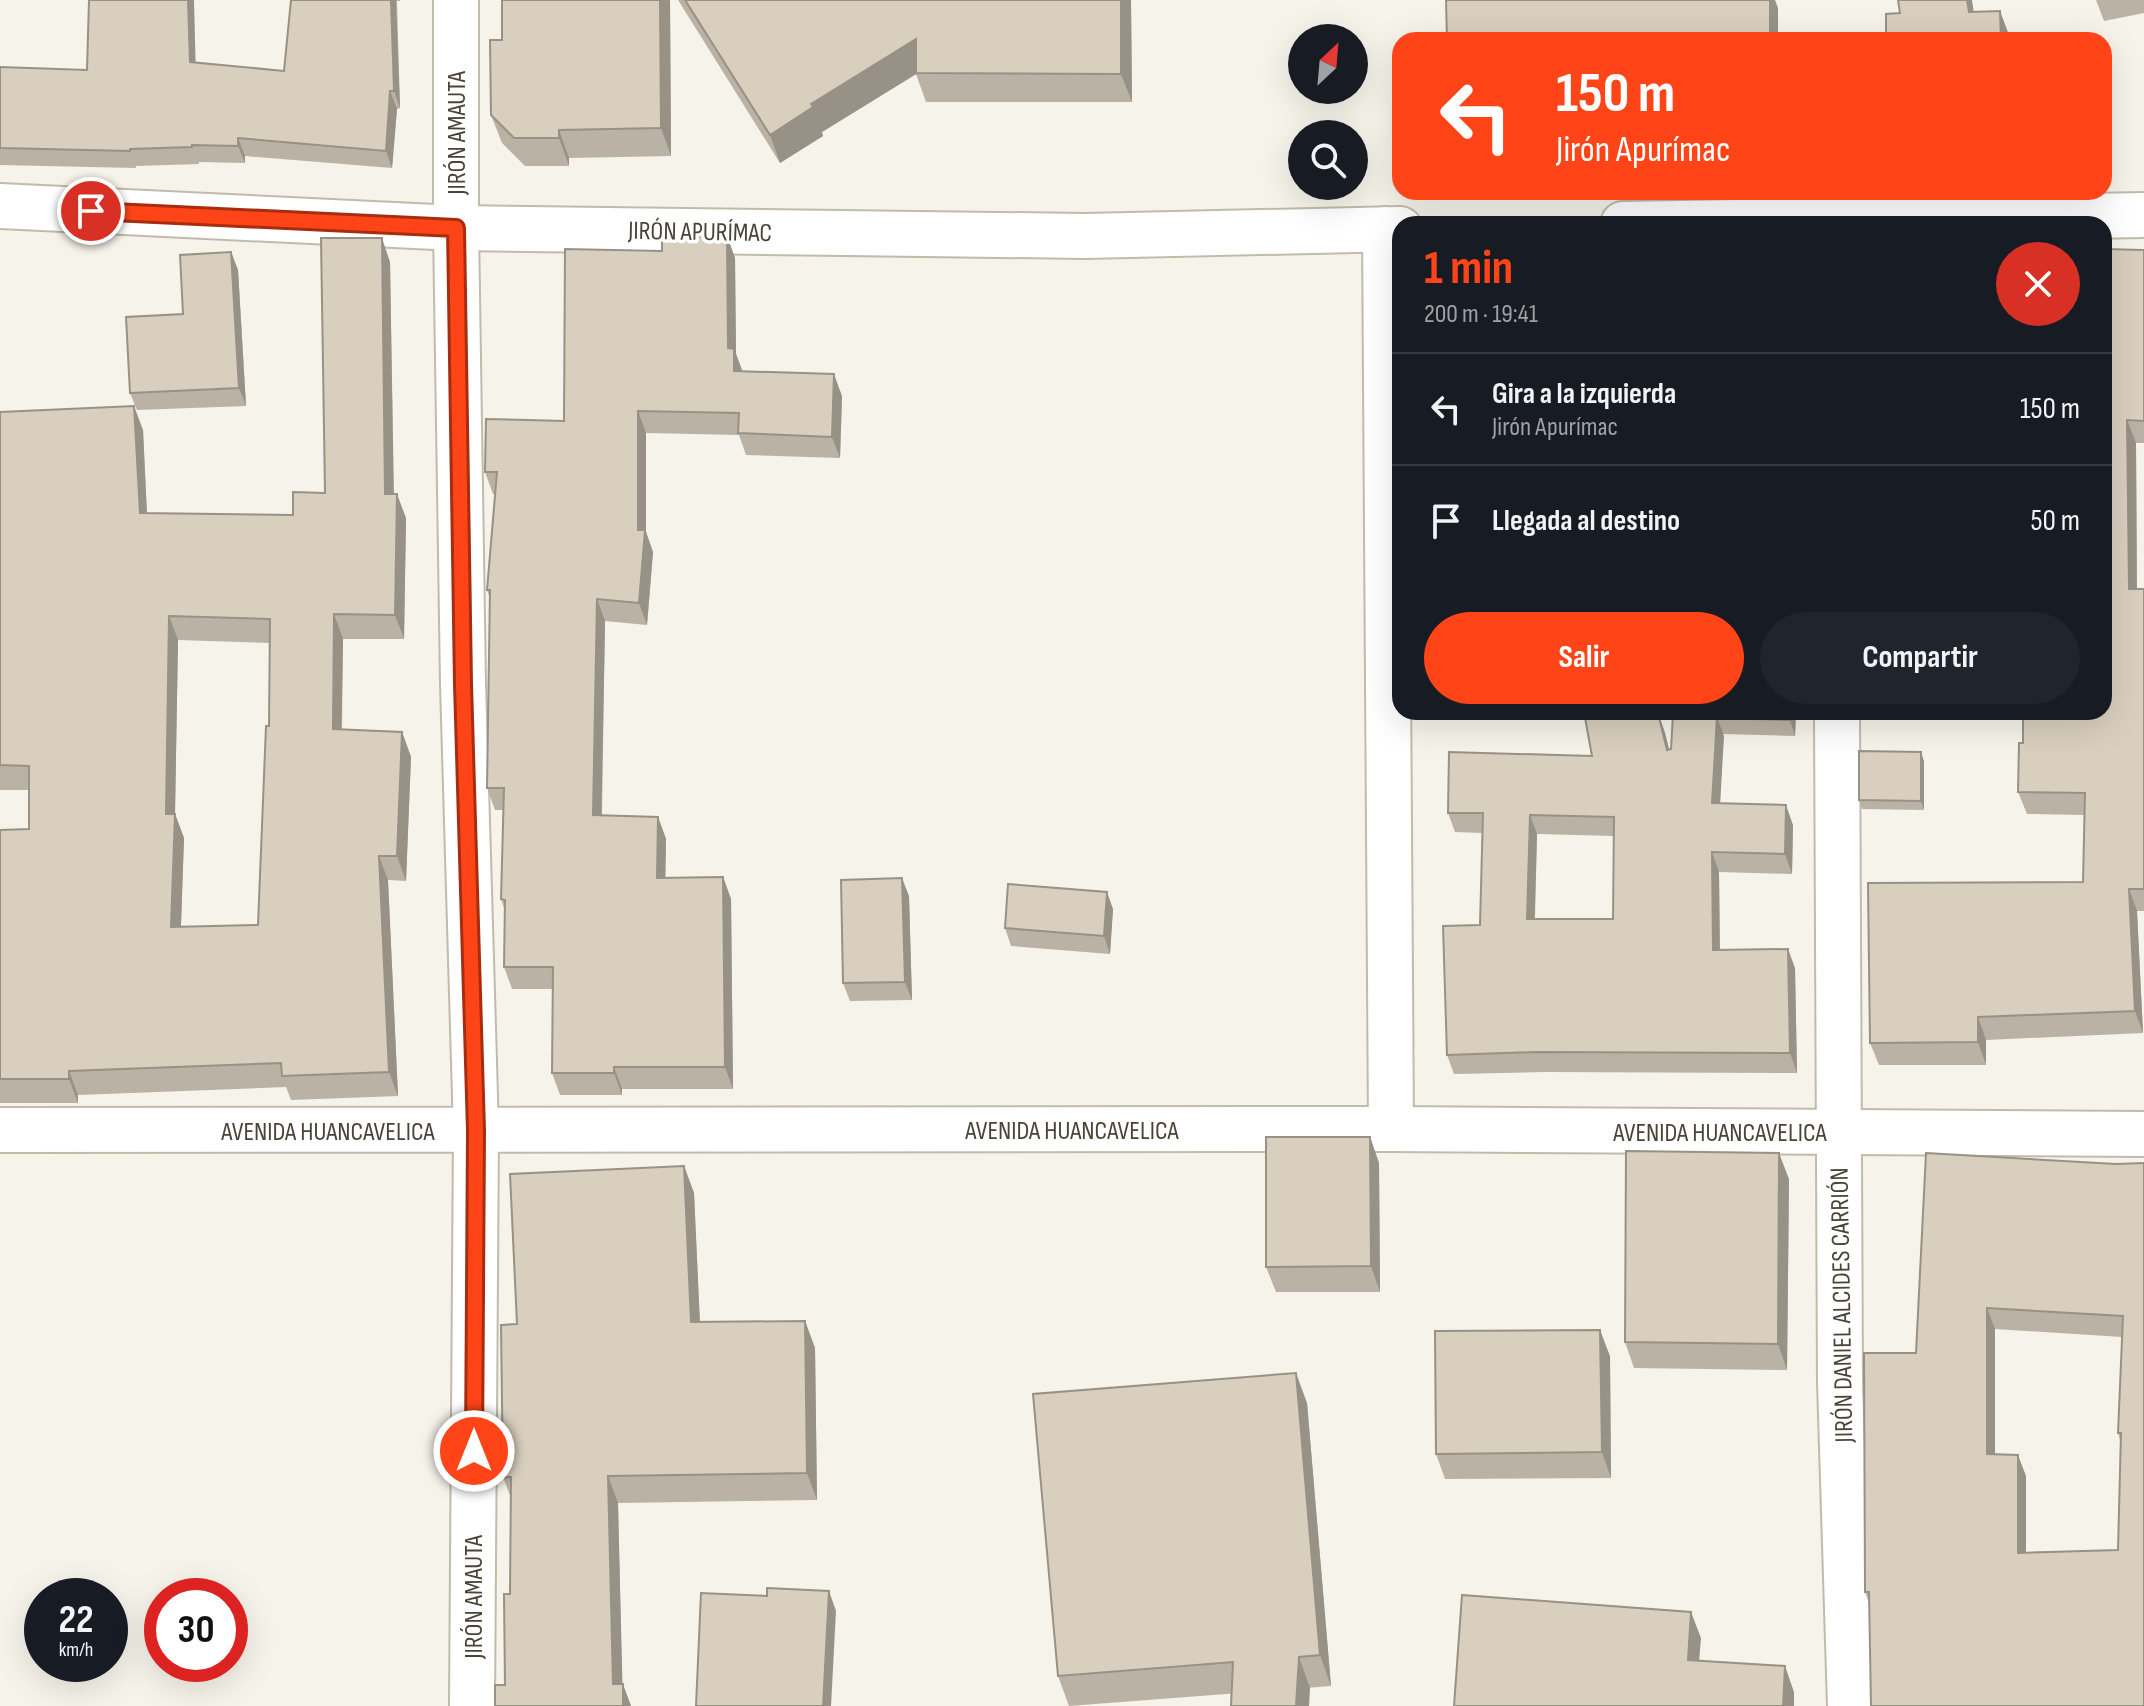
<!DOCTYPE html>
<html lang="es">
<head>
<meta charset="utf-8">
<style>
  :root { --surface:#171b24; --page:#20242c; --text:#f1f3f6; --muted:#9ea1a6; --line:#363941; --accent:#ff4518 }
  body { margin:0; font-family:"Sofia Sans Condensed",sans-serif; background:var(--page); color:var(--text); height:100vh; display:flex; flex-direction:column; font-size:30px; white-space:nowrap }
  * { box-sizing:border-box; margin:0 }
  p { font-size:26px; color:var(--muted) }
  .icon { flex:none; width:44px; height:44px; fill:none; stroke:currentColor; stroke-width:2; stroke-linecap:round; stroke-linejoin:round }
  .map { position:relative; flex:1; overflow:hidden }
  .panel { position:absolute; left:1392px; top:216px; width:720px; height:504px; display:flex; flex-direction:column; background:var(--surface); border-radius:24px; box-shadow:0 8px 32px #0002 }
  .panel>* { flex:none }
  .hud { position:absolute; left:1392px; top:32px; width:720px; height:168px; border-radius:24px; box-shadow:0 8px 32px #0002; background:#ff4518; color:#fff; overflow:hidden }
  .needle { width:52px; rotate:26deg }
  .fabs { position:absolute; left:1288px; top:24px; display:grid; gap:16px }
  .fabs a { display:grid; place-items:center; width:80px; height:80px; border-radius:50%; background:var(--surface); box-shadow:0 8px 32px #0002; font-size:40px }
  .speed { position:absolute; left:24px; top:1578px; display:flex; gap:16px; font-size:40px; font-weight:700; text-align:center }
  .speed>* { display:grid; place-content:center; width:104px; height:104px; border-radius:50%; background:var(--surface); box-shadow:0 8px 32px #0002; line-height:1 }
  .speed small { font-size:20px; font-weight:400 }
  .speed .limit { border:12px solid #d22; background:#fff; color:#111 }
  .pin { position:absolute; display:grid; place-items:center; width:68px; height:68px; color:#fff; margin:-34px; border:4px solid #fff; border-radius:50%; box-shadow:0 2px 8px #0007 }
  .me { position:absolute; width:88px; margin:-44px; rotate:0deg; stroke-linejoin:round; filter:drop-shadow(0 0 6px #0008) }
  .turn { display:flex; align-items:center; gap:28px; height:168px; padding:0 32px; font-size:36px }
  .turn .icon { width:104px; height:104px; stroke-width:2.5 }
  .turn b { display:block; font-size:56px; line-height:68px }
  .round { display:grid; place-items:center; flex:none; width:84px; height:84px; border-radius:42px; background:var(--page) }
  .head { display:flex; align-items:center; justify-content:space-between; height:136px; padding:0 32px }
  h1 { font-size:48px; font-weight:700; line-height:60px; color:var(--accent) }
  .button { display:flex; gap:16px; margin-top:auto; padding:16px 32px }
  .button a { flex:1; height:92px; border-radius:48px; background:var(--accent); color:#fff; font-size:32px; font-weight:700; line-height:92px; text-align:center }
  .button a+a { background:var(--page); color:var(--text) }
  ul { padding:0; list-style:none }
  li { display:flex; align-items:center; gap:24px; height:112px; padding:0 32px; border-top:2px solid var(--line) }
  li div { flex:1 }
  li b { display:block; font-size:30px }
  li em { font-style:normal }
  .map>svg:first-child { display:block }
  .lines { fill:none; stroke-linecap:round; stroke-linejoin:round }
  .minor-casing { stroke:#c2bbac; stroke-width:48 }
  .minor { stroke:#fff; stroke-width:44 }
  .wall { fill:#bab2a4; fill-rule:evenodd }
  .shaded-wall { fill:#979186 }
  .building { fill:#d8cfbf; stroke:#979186; stroke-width:2; fill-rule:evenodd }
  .route-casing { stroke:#a62d10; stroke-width:20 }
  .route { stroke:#ff4518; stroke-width:14 }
  .labels { text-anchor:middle; stroke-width:7; stroke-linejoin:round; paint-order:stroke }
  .street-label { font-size:26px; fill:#4a4438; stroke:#fff }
</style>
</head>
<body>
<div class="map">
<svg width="2144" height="1706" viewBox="0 0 2144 1706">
  <rect width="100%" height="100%" fill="#f6f3ea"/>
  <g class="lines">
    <!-- minor casing -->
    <g class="minor-casing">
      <g id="minor">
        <path d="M 456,0 L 456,228 L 463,684 L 476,1131 L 472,1706"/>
        <path d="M 0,206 L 456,228 L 1085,236 L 1400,229"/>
        <path d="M 1623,224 L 2144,215"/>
        <path d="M 1385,229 L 1391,1129"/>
        <path d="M 1837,712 L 1840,1382 L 1850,1706"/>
        <path d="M 0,1130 L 1391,1129 L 2144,1134"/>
      </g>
    </g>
    <!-- minor -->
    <use href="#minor" class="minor"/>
  </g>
  <!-- wall -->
  <g class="wall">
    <path d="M 291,0 L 400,0 L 400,1 L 397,1 L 400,108 L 397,109 L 392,168 L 245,156 L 245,163 L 199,162 L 199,164 L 136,166 L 136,168 L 0,165 L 0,67 L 87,70 L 196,63 L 284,71 Z"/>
    <path d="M 670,0 L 671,156 L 569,158 L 569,166 L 525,166 L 502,143 L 491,115 L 502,40 Z"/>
    <path d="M 678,0 L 1131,0 L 1132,102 L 926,102 L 916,74 L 822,132 L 823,136 L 780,163 Z"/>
    <path d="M 2096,0 L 2144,0 L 2144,13 L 2104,21 Z"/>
    <path d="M 727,236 L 735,258 L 736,354 L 742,371 L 842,396 L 840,458 L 746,455 L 739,435 L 646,433 L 646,532 L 653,552 L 647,625 L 605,621 L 602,815 L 658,817 L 666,839 L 665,878 L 723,877 L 731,899 L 733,1089 L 622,1089 L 622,1095 L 560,1095 L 552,1073 L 553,989 L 512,989 L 504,967 L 505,911 L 501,899 L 503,810 L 495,810 L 487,788 L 490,598 L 487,590 L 495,494 L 493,494 L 485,472 L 564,421 L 662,251 Z"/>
    <path d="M 2104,249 L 2144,250 L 2144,443 L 2136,443 L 2137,589 L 2144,589 L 2144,911 L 2137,911 L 2143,1033 L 1986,1040 L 1986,1065 L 1879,1065 L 1870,1043 L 2083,882 L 2084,815 L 2027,814 L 2018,792 L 2023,743 Z"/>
    <path d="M 231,252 L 238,270 L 246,406 L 137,410 L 130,393 L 183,314 Z"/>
    <path d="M 390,262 L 394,494 L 406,518 L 404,639 L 343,639 L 342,729 L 402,732 L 411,757 L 406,881 L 388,880 L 398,1096 L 291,1100 L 286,1087 L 78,1095 L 78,1103 L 0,1103 L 0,830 L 29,829 L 29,790 L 0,790 L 0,412 L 143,430 L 147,513 L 293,515 L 325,493 ZM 178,640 L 270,643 L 269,726 L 258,925 L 181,927 L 184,838 L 175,814 Z"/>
    <path d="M 1692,712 L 1796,712 L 1795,736 L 1723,734 L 1720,803 L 1793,825 L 1792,874 L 1719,872 L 1720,950 L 1795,968 L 1797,1073 L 1544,1072 L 1454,1074 L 1447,1055 L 1480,925 L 1482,833 L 1455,832 L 1448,813 L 1592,756 L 1658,713 L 1665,733 L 1669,749 L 1671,749 L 1692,715 ZM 1537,834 L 1614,836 L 1613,919 L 1535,919 Z"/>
    <path d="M 1924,761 L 1924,810 L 1862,809 L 1859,800 Z"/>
    <path d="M 909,896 L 912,1000 L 850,1001 L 843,983 Z"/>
    <path d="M 1113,909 L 1110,954 L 1011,946 L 1005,928 Z"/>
    <path d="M 1370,1137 L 1379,1163 L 1380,1292 L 1276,1292 L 1266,1267 Z"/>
    <path d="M 2116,1164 L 2144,1706 L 1869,1603 L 1865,1592 L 1916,1353 ZM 1995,1329 L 2122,1337 L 2118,1433 L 2121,1443 L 2118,1550 L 2026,1552 L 2026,1476 L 1995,1455 Z"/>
    <path d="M 684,1166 L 694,1193 L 700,1322 L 805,1321 L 815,1348 L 817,1500 L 618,1503 L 622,1684 L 631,1706 L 495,1706 L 505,1685 L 510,1594 L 511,1498 L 503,1477 L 517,1324 Z"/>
    <path d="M 1789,1179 L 1787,1370 L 1634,1368 L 1625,1342 Z"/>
    <path d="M 1610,1356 L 1611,1478 L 1445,1479 L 1436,1454 Z"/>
    <path d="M 1307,1403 L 1331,1686 L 1069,1706 L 1058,1676 Z"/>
  </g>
  <!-- shaded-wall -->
  <g class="shaded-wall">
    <path d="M 188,0 L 194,0 L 196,80 L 190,62 Z"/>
    <path d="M 391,0 L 396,0 L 400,108 L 394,91 Z"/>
    <path d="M 660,0 L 670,0 L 671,156 L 661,128 Z"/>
    <path d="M 1121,0 L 1131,0 L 1132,102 L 1121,74 Z"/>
    <path d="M 1770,0 L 1775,0 L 1778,8 L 1778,40 L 1770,40 Z"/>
    <path d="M 1967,0 L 1972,0 L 1977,36 L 1969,12 Z"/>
    <path d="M 2000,11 L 2009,35 L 2009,40 L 2001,40 Z"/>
    <path d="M 916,39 L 926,68 L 822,132 L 823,136 L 780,163 L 770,135 L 811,104 Z"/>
    <path d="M 390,91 L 397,109 L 392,168 L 386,151 Z"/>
    <path d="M 559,130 L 569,158 L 569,166 L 559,138 Z"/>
    <path d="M 238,138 L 245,156 L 245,163 L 238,146 Z"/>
    <path d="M 727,236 L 735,258 L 736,354 L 742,370 L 742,393 L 734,371 L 728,348 Z"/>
    <path d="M 382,238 L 390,262 L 394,518 L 385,494 Z"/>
    <path d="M 231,252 L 238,270 L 246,406 L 239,388 Z"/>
    <path d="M 834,374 L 842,396 L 840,458 L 832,437 Z"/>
    <path d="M 134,406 L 143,430 L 148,538 L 140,513 Z"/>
    <path d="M 638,411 L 646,433 L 646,532 L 653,552 L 647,625 L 639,603 L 638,530 Z"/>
    <path d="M 2127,420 L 2136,443 L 2137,612 L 2129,589 Z"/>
    <path d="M 397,494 L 406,518 L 404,639 L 395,615 Z"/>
    <path d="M 597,599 L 605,621 L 601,837 L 593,815 Z"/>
    <path d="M 334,614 L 343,639 L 341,753 L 333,729 Z"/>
    <path d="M 169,616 L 178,640 L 175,814 L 184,838 L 180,951 L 171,927 L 166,814 Z"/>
    <path d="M 1790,712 L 1796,712 L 1795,736 L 1790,720 Z"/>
    <path d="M 1658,713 L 1665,733 L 1674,769 L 1667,750 Z"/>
    <path d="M 1717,717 L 1724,736 L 1719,823 L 1712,803 Z"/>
    <path d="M 402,732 L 411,757 L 406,881 L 397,856 Z"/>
    <path d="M 1921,752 L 1924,761 L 1924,810 L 1921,801 Z"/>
    <path d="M 1786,805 L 1793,825 L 1792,874 L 1785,854 Z"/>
    <path d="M 1530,815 L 1537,834 L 1534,938 L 1527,919 Z"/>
    <path d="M 658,817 L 666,839 L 665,900 L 657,878 Z"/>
    <path d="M 1712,852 L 1719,872 L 1720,969 L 1713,950 Z"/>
    <path d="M 379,856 L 388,880 L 398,1096 L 389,1072 Z"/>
    <path d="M 723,877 L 731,899 L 733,1089 L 725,1067 Z"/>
    <path d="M 902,878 L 909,896 L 912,1000 L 905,982 Z"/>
    <path d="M 2129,889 L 2137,911 L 2143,1033 L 2135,1011 Z"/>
    <path d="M 1107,892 L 1113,909 L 1110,954 L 1104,936 Z"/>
    <path d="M 1788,949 L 1795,968 L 1797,1073 L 1790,1053 Z"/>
    <path d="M 1978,1017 L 1986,1040 L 1986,1065 L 1978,1042 Z"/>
    <path d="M 614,1067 L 622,1089 L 622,1095 L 614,1073 Z"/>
    <path d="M 69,1071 L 78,1095 L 78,1103 L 69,1079 Z"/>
    <path d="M 1370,1137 L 1379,1163 L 1380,1292 L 1371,1266 Z"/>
    <path d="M 1779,1153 L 1789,1179 L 1787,1370 L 1778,1344 Z"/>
    <path d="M 684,1166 L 694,1193 L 701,1349 L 691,1322 Z"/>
    <path d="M 1987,1308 L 1995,1329 L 1995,1476 L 1987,1454 Z"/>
    <path d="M 805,1321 L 815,1348 L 817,1500 L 807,1473 Z"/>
    <path d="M 1600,1330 L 1610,1356 L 1611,1478 L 1602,1452 Z"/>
    <path d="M 1296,1373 L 1307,1403 L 1331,1686 L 1320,1655 Z"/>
    <path d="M 2018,1455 L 2026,1476 L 2026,1574 L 2018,1553 Z"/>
    <path d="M 608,1476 L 618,1503 L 623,1706 L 613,1684 Z"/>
    <path d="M 829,1591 L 836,1611 L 831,1706 L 823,1706 Z"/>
    <path d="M 1691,1612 L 1701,1638 L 1697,1686 L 1688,1660 Z"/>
    <path d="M 1299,1657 L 1310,1688 L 1309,1706 L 1296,1706 Z"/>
    <path d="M 1785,1666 L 1794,1692 L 1794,1706 L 1783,1706 Z"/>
    <path d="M 623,1684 L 631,1706 L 623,1706 Z"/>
  </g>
  <!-- building -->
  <g class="building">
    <path d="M 89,0 L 188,0 L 190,62 L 284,71 L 291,0 L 391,0 L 394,91 L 390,91 L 386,151 L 238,138 L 238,146 L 192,145 L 192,147 L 130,149 L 130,151 L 0,148 L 0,67 L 87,70 Z"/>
    <path d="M 502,0 L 660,0 L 661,128 L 559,130 L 559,138 L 514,138 L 491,115 L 490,40 L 502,40 Z"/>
    <path d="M 685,0 L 1121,0 L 1121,74 L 916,73 L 916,39 L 811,104 L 813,107 L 770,135 Z"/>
    <path d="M 1446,0 L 1770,0 L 1770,40 L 1447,40 Z"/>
    <path d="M 1898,0 L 1967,0 L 1969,12 L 2000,11 L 2001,40 L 1886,40 L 1886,14 L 1900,13 Z"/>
    <path d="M 727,236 L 728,348 L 734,349 L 734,371 L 834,374 L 832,437 L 738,433 L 739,413 L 638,411 L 638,530 L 645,530 L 639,603 L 597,599 L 593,815 L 658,817 L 657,878 L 723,877 L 725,1067 L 614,1067 L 614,1073 L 552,1073 L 553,967 L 504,967 L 505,900 L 501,899 L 504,788 L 487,788 L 490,590 L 487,590 L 497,472 L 485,472 L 486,419 L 564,421 L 565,249 L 662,251 L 662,237 Z"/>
    <path d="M 321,238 L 382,238 L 385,494 L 397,494 L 395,615 L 334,614 L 333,729 L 402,732 L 397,856 L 379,856 L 389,1072 L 282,1076 L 281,1063 L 69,1071 L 69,1079 L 0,1079 L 0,830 L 29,829 L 29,766 L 0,765 L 0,412 L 134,406 L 140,513 L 293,515 L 293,492 L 325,493 ZM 169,616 L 270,619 L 269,726 L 266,726 L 258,925 L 171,927 L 175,814 L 166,814 Z"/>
    <path d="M 2104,249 L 2144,250 L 2144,421 L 2127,420 L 2129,589 L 2144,589 L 2144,889 L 2129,889 L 2135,1011 L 1978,1017 L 1978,1042 L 1870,1043 L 1868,883 L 2083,882 L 2085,793 L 2018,792 L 2019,743 L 2023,743 L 2023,712 L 2104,712 Z"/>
    <path d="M 231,252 L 239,388 L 130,393 L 126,317 L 183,314 L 180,255 Z"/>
    <path d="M 1584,712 L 1658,713 L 1667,750 L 1671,749 L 1673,714 L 1717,717 L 1712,803 L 1786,805 L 1785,854 L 1712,852 L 1713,950 L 1788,949 L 1790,1053 L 1537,1052 L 1447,1055 L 1443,926 L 1480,925 L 1483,813 L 1448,813 L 1449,752 L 1592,756 ZM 1530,815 L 1614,817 L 1613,919 L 1527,919 Z"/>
    <path d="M 1692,712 L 1790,712 L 1790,720 L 1717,718 L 1717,717 L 1692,715 Z"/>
    <path d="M 1859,751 L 1921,752 L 1921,801 L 1859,800 Z"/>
    <path d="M 902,878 L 905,982 L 843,983 L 841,880 Z"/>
    <path d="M 1008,884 L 1107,892 L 1104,936 L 1005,928 Z"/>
    <path d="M 1266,1137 L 1370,1137 L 1371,1266 L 1266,1267 Z"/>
    <path d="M 1626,1151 L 1779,1153 L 1778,1344 L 1625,1342 Z"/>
    <path d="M 1926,1153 L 2116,1164 L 2144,1163 L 2144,1706 L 1871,1706 L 1869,1592 L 1865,1592 L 1864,1353 L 1916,1353 ZM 1987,1308 L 2123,1316 L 2118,1433 L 2121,1433 L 2118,1550 L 2018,1553 L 2018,1455 L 1987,1454 Z"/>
    <path d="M 684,1166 L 691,1322 L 805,1321 L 807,1473 L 608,1476 L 613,1684 L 623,1684 L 623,1706 L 495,1706 L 495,1685 L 505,1685 L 504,1594 L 510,1594 L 511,1477 L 503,1477 L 501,1325 L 517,1324 L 510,1174 Z"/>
    <path d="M 1600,1330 L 1602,1452 L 1436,1454 L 1435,1331 Z"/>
    <path d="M 1296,1373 L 1320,1655 L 1299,1657 L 1296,1706 L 1231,1706 L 1233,1662 L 1058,1676 L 1033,1394 Z"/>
    <path d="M 767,1588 L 829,1591 L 823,1706 L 696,1706 L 701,1593 L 767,1596 Z"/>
    <path d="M 1462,1595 L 1691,1612 L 1688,1660 L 1785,1666 L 1783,1706 L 1454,1706 Z"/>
  </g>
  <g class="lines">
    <!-- route casing -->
    <g class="route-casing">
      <path id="route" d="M 91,211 L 456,228 L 463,684 L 476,1131 L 474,1451"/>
    </g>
    <!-- route -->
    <use href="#route" class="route"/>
  </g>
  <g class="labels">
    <!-- street labels -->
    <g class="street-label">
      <text transform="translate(456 133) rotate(-90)" y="9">JIRÓN AMAUTA</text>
      <text transform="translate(700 231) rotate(1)" y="9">JIRÓN APURÍMAC</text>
      <text x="1072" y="1139">AVENIDA HUANCAVELICA</text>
      <text x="328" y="1140">AVENIDA HUANCAVELICA</text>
      <text x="1720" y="1141">AVENIDA HUANCAVELICA</text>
      <text transform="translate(1841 1305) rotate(-91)" y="9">JIRÓN DANIEL ALCIDES CARRIÓN</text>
      <text transform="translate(473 1597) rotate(-90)" y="9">JIRÓN AMAUTA</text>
    </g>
  </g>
</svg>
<div class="fabs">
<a><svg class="needle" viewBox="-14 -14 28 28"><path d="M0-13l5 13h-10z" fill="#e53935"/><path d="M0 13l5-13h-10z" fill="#9ea1a6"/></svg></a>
<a><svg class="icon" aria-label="search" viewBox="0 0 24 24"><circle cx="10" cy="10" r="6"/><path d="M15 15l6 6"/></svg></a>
</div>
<div class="speed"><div>22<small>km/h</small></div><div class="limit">30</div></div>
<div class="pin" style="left:91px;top:211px;background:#d93025"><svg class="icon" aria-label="arrive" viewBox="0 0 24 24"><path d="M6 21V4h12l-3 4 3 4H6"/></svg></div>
<svg class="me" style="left:474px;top:1451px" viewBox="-20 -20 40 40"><circle r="17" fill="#ff4518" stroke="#fff" stroke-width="3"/><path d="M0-11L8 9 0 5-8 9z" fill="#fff"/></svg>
<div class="hud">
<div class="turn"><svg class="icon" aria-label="left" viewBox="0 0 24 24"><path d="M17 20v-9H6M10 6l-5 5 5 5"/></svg><div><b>150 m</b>Jirón Apurímac</div></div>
</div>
<section class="panel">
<div class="head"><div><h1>1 min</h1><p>200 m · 19:41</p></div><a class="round" style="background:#d93025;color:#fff"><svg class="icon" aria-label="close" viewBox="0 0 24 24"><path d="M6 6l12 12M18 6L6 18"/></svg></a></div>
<ul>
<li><svg class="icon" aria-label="left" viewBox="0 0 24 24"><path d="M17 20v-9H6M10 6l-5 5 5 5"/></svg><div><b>Gira a la izquierda</b><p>Jirón Apurímac</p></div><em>150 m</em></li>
<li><svg class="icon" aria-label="arrive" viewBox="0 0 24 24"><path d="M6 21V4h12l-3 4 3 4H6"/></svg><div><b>Llegada al destino</b></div><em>50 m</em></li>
</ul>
<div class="button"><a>Salir</a><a>Compartir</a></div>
</section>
</div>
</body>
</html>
